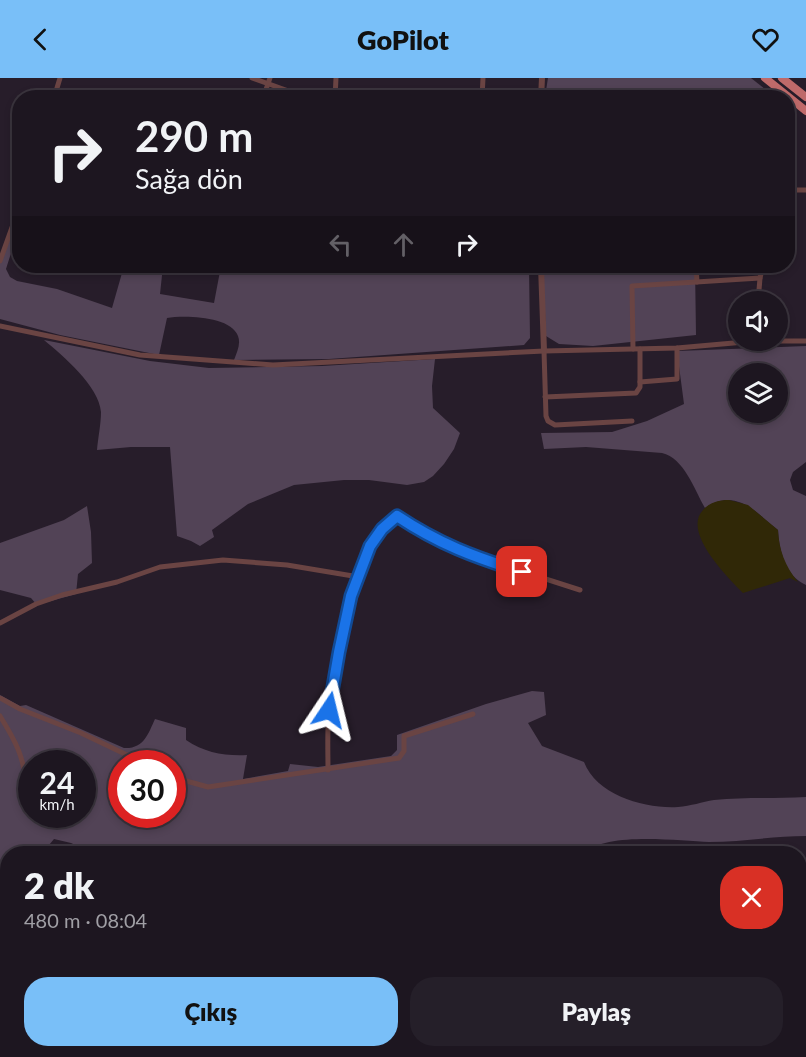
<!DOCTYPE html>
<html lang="tr">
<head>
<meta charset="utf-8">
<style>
  :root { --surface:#1d1620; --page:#251f29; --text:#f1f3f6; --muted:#a09fa5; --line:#3b353e; --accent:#79bff8 }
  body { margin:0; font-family:Lato,sans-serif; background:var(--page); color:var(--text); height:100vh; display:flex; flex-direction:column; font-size:22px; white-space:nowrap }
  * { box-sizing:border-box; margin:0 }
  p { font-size:20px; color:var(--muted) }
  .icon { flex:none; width:33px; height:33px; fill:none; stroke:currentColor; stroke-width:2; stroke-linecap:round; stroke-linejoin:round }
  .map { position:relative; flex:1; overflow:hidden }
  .details { position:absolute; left:0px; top:768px; width:807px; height:212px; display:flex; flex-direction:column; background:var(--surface); border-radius:24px 24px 0 0; box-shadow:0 3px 9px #0003,0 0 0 2px var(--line) }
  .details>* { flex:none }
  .top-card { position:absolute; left:12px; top:12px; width:783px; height:183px; border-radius:24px; box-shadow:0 3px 9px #0003,0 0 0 2px var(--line); background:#1d1620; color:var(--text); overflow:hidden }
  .fabs { position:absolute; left:728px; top:213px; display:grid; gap:12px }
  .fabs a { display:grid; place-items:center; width:60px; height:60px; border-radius:50%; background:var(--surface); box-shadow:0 3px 9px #0003,0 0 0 2px var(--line); font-size:30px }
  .speed { position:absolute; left:18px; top:672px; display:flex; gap:12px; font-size:30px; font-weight:700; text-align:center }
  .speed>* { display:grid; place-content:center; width:78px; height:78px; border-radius:50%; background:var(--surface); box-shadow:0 3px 9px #0003,0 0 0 2px var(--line); line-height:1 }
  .speed small { font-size:15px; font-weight:400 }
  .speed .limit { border:9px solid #d22; background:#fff; color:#111 }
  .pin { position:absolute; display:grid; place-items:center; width:51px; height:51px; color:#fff; margin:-26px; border-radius:12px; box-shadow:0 3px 9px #0006 }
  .me { position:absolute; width:66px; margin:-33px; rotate:10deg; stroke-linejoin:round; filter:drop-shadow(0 0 4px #0008) }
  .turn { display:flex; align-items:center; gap:21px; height:126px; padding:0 24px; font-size:27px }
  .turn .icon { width:78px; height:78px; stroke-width:2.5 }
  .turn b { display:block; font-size:42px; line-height:51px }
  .lanes { display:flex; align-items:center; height:57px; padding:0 24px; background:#0003; justify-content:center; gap:30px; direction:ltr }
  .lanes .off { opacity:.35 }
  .round { display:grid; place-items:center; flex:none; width:63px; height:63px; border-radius:24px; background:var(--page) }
  .summary { display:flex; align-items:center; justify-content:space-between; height:102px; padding:0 24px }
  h1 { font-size:36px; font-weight:800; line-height:45px }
  .action { display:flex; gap:12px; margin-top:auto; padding:12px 24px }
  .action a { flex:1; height:69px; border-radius:24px; background:var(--accent); color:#111; font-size:24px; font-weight:800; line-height:69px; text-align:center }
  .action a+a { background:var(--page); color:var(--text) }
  header { display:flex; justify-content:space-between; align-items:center; height:78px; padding:0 24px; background:var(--accent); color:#111; font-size:27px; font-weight:800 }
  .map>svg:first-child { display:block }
  .green { fill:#524356; fill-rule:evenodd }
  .sand { fill:#302807 }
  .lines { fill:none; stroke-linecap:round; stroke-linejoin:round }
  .minor { stroke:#6a4443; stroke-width:5 }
  .tertiary { stroke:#6a4443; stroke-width:6 }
  .trunk { stroke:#bf6a6a; stroke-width:8 }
  .route-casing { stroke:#114b97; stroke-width:15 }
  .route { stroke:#1a73e8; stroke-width:10 }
</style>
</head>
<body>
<header><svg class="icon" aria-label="back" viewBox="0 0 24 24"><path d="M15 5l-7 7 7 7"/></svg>GoPilot<svg class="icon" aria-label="heart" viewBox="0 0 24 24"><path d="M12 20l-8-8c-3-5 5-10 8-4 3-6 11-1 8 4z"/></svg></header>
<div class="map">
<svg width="806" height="979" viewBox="0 0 806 979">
  <rect width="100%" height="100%" fill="#271d2a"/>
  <!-- green -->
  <g class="green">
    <path d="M 548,0 L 751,0 L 775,19 L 545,19 Z"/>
    <path d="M 19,131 L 19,150 L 6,191 L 10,199 L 17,203 L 57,211 L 112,230 L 124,188 L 163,188 L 160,216 L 214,225 L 221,188 L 529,188 L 530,260 L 524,267 L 329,281 L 234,282 C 237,274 241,266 238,258 C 231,238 184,237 167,240 L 159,277 L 60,257 L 0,241 L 0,185 Z"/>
    <path d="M 543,188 L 549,188 L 549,191 L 570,193 L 610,188 L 665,190 L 665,188 L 695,188 L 696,257 L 593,268 L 559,266 L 546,258 Z"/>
    <path d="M 44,262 L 150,283 L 209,290 L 322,288 L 435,281 L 432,308 L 433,330 L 460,355 L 454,371 L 444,386 L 433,398 L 424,404 L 407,407 L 369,402 L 344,402 L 294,407 L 248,426 L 212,452 L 214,459 L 200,468 L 191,463 L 177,458 L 170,369 L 131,369 L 97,372 C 98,360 101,346 101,334 C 99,308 63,278 44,262 Z"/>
    <path d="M 806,268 L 806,384 L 793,394 L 790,402 L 793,412 L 806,418 L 806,507 C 785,498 779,472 778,452 C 755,434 736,409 705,430 C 694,411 684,380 662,375 L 586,369 L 544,371 L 541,355 L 612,354 L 647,343 L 684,326 L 677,273 ZM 738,296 L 777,296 L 777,334 L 738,334 Z"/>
    <path d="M 87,428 L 91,454 L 92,485 L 78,496 L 76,516 L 37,527 L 31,520 L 0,512 L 0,465 L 64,442 Z"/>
    <path d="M 532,613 L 544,614 L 546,637 L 528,645 L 542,668 L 584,684 C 597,718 646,731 678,729 C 691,728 702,724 714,722 C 744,719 776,721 806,719 L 806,758 C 774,758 741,764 709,764 C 680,763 604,753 584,776 L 94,776 L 71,765 L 54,761 L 49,767 L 51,775 L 8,776 L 8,972 L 268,972 L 254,979 L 0,979 L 0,617 L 20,628 L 26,627 L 124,670 C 144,671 148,656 155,641 L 186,650 L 186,662 C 205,675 225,678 247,677 L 243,701 L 288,693 L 290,686 L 318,689 L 391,678 L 397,672 L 397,657 L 486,626 ZM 32,686 L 82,686 L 82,736 L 32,736 ZM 122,686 L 172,686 L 172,736 L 122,736 Z"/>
    <path d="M 311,972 L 407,972 L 401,979 L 309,979 Z"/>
  </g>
  <!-- sand -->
  <path class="sand" d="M 729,422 L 748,427 L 778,452 C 779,472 785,488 798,504 L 790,500 L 743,515 C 727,499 682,454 703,432 C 710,424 720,422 729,422 Z"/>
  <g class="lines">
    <!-- minor -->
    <g class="minor">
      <path d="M 252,0 L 308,20"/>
      <path d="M 54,20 L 60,0"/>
      <path d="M 263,20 L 270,0"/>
      <path d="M 335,20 L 336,0"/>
      <path d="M 482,20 L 483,0"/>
      <path d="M 788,112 L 806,112"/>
      <path d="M 0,183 L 20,127"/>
      <path d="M 696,188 L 697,204"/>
      <path d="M 758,224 L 760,200 L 763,188"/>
      <path d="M 0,248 L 140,277 L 273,287 L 544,273 L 677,270 L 756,263 L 806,263"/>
      <path d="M 633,271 L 632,208 L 760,200"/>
      <path d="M 544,273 L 546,338 L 548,343 L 555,347 L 632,343"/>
      <path d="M 640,304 L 677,301 L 677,270"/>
      <path d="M 545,319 L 636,315 L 640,309 L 640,271"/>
      <path d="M 0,545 L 36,526 L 62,517 L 117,504 L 160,489 L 223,482 L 287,487 L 359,499"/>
      <path d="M 0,620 L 20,631 L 81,655 L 146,686"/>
      <path d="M 0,638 C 16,664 23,677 27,708"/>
      <path d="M 328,692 C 328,672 327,652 329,632 C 333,585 349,511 370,469 C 376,456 386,447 397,438 L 427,458 L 459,473 L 580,512"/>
      <path d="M 172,699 L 208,709 L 399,680 L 404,673 L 404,658 L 473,636"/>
    </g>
    <!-- tertiary -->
    <g class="tertiary">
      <path d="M 541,20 L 542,0"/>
      <path d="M 541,188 L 544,273"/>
    </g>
    <!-- trunk -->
    <g class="trunk">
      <path d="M 765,0 L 806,33"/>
      <path d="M 782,0 L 806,19"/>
    </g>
  </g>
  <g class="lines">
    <!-- route casing -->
    <g class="route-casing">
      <path id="route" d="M 329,632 L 339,574 L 351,518 L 370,468 L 382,451 L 397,438 C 439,466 474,479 522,494"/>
    </g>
    <!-- route -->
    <use href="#route" class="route"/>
  </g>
</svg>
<div class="fabs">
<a><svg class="icon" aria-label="sound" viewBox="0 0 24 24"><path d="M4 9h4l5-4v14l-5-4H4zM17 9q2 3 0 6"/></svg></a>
<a><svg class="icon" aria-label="layers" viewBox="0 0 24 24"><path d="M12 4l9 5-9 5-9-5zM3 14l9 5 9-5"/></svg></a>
</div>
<div class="speed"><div>24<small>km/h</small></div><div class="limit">30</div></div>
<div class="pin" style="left:522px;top:494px;background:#d93025"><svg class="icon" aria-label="arrive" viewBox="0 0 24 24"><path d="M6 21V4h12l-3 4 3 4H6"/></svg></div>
<svg class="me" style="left:329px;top:632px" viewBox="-20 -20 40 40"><path d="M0-17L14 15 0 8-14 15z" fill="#1a73e8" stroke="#fff" stroke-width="4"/></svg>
<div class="top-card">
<div class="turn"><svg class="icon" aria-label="right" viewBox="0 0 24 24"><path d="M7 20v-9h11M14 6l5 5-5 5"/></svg><div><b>290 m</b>Sağa dön</div></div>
<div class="lanes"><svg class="icon off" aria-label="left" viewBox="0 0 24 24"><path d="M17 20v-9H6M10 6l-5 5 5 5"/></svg><svg class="icon off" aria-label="ahead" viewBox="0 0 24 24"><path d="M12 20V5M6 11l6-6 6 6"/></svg><svg class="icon" aria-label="right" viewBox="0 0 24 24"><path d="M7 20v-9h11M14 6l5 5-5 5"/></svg></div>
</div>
<section class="details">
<div class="summary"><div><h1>2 dk</h1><p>480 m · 08:04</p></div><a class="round" style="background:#d93025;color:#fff"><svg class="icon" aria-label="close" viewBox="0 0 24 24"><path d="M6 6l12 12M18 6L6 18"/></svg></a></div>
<div class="action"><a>Çıkış</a><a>Paylaş</a></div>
</section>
</div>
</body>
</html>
